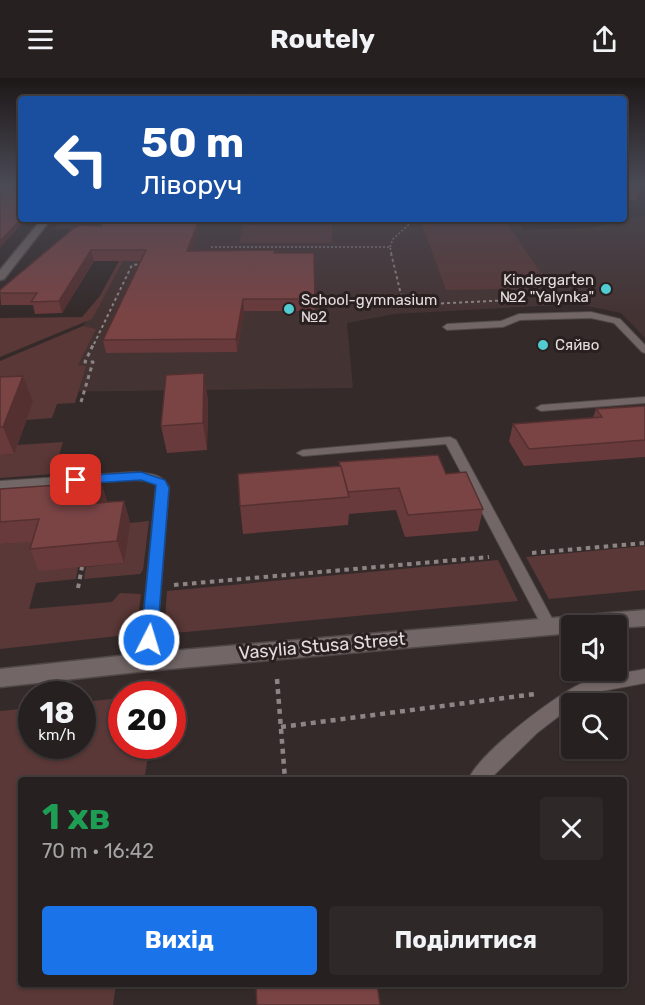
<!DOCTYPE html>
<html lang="uk">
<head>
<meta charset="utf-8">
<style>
  :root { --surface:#272020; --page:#2f2829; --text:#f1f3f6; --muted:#a4a3a5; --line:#433e3e; --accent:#1a73e8 }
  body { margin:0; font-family:Rubik,sans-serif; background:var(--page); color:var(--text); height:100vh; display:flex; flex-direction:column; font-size:22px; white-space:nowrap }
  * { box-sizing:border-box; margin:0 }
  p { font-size:20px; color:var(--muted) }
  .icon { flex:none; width:33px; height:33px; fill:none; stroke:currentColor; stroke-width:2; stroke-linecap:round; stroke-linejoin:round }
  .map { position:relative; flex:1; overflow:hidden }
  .panel { position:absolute; left:18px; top:699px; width:609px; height:210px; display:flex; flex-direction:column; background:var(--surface); border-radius:6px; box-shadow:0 2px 4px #0004,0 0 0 2px var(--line) }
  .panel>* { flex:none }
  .top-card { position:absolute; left:18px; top:18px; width:609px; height:126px; border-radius:6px; box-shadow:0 2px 4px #0004,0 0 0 2px var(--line); background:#1a4fa0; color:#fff; overflow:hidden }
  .tools { position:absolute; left:561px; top:537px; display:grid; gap:12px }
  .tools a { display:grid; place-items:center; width:66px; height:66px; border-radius:6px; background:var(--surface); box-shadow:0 2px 4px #0004,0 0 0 2px var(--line); font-size:30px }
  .speed { position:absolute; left:18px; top:603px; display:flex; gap:12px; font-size:30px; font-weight:700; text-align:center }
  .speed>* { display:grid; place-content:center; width:78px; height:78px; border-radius:50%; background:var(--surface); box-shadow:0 2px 4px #0004,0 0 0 2px var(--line); line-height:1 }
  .speed small { font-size:15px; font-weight:400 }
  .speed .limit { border:9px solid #d22; background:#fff; color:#111 }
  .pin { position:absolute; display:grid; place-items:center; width:51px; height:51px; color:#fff; margin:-26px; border-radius:12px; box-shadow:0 3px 9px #0006 }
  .me { position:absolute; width:66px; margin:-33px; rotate:5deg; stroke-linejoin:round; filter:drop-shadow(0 0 4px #0008) }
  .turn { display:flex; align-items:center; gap:21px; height:126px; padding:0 24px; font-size:27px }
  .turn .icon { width:78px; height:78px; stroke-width:2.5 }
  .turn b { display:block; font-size:42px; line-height:51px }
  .round { display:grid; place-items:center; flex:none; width:63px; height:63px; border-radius:6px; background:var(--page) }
  .summary { display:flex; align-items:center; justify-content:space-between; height:102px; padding:0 24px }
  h1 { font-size:36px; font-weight:700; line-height:45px; color:#1e9e55 }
  .primary-button { display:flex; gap:12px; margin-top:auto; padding:12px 24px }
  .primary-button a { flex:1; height:69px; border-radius:6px; background:var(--accent); color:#fff; font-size:24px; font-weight:700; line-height:69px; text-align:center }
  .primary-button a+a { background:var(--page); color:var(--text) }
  header { display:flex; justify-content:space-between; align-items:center; height:78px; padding:0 24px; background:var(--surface); font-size:27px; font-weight:700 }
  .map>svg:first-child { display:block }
  .built { fill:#433 }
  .green { fill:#593837 }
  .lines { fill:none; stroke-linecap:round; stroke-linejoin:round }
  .lane-casing { stroke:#4f4847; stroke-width:2 }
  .street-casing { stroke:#4f4847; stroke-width:3 }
  .secondary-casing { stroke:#4f4847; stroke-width:3 }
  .path-far4 { stroke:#8d8585; stroke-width:1.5; stroke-dasharray:2 2; stroke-linecap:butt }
  .path-far3 { stroke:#8d8585; stroke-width:2; stroke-dasharray:3 3; stroke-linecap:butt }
  .path-far2 { stroke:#8d8585; stroke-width:3; stroke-dasharray:4 4; stroke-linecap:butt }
  .path-far1 { stroke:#8d8585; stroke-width:4; stroke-dasharray:4.5 4.5; stroke-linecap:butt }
  .path { stroke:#8d8585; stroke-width:4.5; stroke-dasharray:5 5; stroke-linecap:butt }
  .lane { fill:#726666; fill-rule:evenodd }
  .street { fill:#726666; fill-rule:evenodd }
  .secondary { fill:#726666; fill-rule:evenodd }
  .wall { fill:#693a3b }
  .shaded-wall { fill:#553030 }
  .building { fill:#7a4445; stroke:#553030; stroke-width:1.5 }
  .route { fill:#1a73e8; stroke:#114b97; stroke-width:1.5 }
  .poi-dot { fill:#51ccd2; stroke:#2a2020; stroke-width:2 }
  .labels { text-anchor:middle; stroke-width:6; stroke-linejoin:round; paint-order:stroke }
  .far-poi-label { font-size:15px; fill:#e3dddd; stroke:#2a2020; text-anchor:start }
  .street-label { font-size:18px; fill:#e3dddd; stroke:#2a2020 }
</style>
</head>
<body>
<header><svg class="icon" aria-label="menu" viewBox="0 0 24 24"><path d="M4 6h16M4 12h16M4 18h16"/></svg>Routely<svg class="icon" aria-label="share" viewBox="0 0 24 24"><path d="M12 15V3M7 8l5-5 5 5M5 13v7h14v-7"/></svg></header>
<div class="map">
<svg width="645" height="927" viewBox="0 0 645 927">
  <rect width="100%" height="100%" fill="#342a2a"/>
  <!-- built -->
  <path class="built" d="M 645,137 L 645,260 L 621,235 L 577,226 L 395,236 L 347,245 L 353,310 L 47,314 L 137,150 L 54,151 L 62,141 L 516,141 L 524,152 L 591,150 Z"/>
  <!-- green -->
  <g class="green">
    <path d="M 420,141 L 504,141 L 551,210 L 446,212 Z"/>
    <path d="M 243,147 L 332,147 L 332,165 L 239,165 Z"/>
    <path d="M 119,183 L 123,183 L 92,241 L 0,279 L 0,240 L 82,239 L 100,218 Z"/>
    <path d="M 83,248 L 96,251 L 78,287 L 86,288 L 75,325 L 57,326 L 52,340 L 26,342 L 0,326 L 0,283 Z"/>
    <path d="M 63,364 L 53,396 L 0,400 L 0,377 L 14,376 L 17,367 Z"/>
    <path d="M 149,443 L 143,492 L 140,496 L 84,501 L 86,489 L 124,485 L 130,445 Z"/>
    <path d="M 47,462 L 40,492 L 78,489 L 76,501 L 36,505 L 29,531 L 112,524 L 120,515 L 141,516 L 136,556 L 0,571 L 0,466 Z"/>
    <path d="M 645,468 L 645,512 L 549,521 L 526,479 Z"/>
    <path d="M 498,482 L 518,523 L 164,556 L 167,513 Z"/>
    <path d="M 121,620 L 122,668 L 150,668 L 144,702 L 21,702 L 21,906 L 116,906 L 113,927 L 0,927 L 0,633 L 31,630 L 32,668 L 82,668 L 83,624 Z"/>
  </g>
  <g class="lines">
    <!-- lane casing -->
    <g class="lane-casing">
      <g id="lane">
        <path d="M 591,234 L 620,241 L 645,267 L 645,275 L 642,274 L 614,245 L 591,240 L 520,242 L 503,249 L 447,252 L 443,249 L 447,246 L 501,243 L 519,236 Z"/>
        <path d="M 645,319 L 645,325 L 541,333 L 536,330 L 541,327 Z"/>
        <path d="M 450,359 L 456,362 L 554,544 L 557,548 L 554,552 L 549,554 L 544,552 L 446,366 L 303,378 L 297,375 L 303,372 Z"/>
        <path d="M 133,394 C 147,395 162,395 169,409 L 155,584 L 153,589 L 147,591 L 141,589 L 139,584 L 156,407 L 147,403 L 133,402 L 0,411 L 0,403 Z"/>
        <path d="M 645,591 L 645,605 L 597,614 L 572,626 L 572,628 L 537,655 L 489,702 L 468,702 C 479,675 558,614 587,603 C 605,596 626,595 645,591 Z"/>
      </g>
    </g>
    <!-- street casing -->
    <g class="street-casing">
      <path id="street" d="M 42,141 L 51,141 L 4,201 L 0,202 L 0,192 Z"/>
    </g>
    <!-- secondary casing -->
    <g class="secondary-casing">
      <path id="secondary" d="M 645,532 L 645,548 L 616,550 L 616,548 L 572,548 L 572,555 L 147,593 L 0,609 L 0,591 L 147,575 Z"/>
    </g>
    <!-- path-far4 -->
    <g class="path-far4">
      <path d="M 273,141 L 415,141"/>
      <path d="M 97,149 L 102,141"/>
      <path d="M 211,169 L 390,169 L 392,177"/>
      <path d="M 390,169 L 393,161 L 415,141"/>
    </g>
    <!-- path-far3 -->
    <g class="path-far3">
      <path d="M 391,175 L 403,225 L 407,227 L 512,222"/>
      <path d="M 94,266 L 132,187 L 142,186"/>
    </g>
    <!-- path-far2 -->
    <path class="path-far2" d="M 81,324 L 93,284 L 85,284 L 94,265"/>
    <!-- path-far1 -->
    <g class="path-far1">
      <path d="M 532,475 L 645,465"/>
      <path d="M 174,507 L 489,479"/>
      <path d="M 78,510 L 82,489"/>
    </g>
    <!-- path -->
    <g class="path">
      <path d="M 277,601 L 285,701"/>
      <path d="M 281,649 L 535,616"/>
    </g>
    <!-- lane -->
    <use href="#lane" class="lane"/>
    <!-- street -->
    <use href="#street" class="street"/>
    <!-- secondary -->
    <use href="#secondary" class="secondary"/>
  </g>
  <!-- wall -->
  <g class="wall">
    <path d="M 624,105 L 641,105 L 636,123 L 624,119 Z"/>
    <path d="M 191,145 L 199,155 L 192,173 L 275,172 L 275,175 L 314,175 L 315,233 L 244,233 L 237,274 L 106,275 L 103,262 L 141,183 L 94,183 L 62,235 L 35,236 L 33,227 L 1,227 L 0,212 L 101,148 Z"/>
    <path d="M 0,299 L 33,324 L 14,376 L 0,377 Z"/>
    <path d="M 208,321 L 207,372 L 167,375 L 161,348 Z"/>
    <path d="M 645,328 L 645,379 L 524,388 L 509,363 L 513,346 L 593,340 L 596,331 Z"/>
    <path d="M 339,384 L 446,396 L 483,431 L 478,453 L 405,459 L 396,432 L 349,436 L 348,447 L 243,456 L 240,428 L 339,388 Z"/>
    <path d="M 101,404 L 107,424 L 124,423 L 130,445 L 124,485 L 39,493 L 30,471 L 32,464 L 0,466 L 0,411 Z"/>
  </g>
  <!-- shaded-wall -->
  <g class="shaded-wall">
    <path d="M 21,138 L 21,141 L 23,141 L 22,142 L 23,145 L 0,170 L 0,163 Z"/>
    <path d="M 198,145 L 199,155 L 188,184 L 187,173 Z"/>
    <path d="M 91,172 L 94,183 L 62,235 L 59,223 Z"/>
    <path d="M 243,221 L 244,233 L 237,274 L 236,261 Z"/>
    <path d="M 204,295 L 208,321 L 207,372 L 203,345 Z"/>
    <path d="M 23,298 L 33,324 L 14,376 L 3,349 Z"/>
    <path d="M 101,404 L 108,426 L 97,425 Z"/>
    <path d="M 124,423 L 130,445 L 124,485 L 117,463 Z"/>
  </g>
  <!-- building -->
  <g class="building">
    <path d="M 0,105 L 21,105 L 21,138 L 19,140 L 21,141 L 0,163 Z"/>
    <path d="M 105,141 L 189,141 L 187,145 L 198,145 L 187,173 L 275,172 L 274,175 L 314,175 L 315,221 L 243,221 L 236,261 L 103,262 L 146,172 L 91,172 L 59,223 L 31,224 L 37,215 L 0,215 L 0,212 L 74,150 L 80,147 L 101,148 Z"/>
    <path d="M 204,295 L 203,345 L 161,348 L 166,297 Z"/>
    <path d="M 23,298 L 3,349 L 0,349 L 0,299 Z"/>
    <path d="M 645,328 L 645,362 L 529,371 L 513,346 L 602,339 L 596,331 Z"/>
    <path d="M 438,377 L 446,396 L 466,394 L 483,431 L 408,437 L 399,410 L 348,414 L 339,384 Z"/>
    <path d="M 341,388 L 349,419 L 240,428 L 238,396 Z"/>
    <path d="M 101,404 L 97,425 L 124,423 L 117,463 L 30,471 L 39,441 L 0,444 L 0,411 Z"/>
    <path d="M 283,906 L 377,906 L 380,927 L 257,927 L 256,910 Z"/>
  </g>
  <!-- sky -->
  <linearGradient id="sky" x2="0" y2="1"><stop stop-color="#1d1717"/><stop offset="0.45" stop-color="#4a4a55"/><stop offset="1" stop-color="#4a4a55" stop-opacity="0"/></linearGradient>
  <rect width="645" height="235" fill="url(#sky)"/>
  <!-- route -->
  <path class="route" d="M 141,394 L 165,402 L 169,410 L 157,562 L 149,568 L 141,562 L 156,407 L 141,402 L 76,406 L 70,402 L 76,398 Z"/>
  <!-- markers -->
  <g class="poi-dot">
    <circle cx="606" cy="211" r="6"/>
    <circle cx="289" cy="231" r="6"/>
    <circle cx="543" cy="267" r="6"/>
  </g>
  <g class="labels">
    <!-- far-poi labels -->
    <g class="far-poi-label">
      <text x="594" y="207" text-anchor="end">Kindergarten<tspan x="594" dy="17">№2 "Yalynka"</tspan></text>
      <text x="301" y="227">School-gymnasium<tspan x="301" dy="17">№2</tspan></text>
      <text x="555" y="272">Сяйво</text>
    </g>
    <!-- street labels -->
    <g class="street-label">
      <text transform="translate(322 568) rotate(-5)" y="6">Vasylia Stusa Street</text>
    </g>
  </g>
</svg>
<div class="tools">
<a><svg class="icon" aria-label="sound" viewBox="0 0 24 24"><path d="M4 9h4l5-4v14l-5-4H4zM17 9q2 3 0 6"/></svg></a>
<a><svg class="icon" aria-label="search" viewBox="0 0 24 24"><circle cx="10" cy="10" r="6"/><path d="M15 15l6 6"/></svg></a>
</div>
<div class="speed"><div>18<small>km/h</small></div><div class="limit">20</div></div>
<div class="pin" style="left:76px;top:402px;background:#d93025"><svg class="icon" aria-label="arrive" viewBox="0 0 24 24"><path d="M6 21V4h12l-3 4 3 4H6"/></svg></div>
<svg class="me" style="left:149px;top:562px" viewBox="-20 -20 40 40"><circle r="17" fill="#1a73e8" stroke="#fff" stroke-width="3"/><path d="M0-11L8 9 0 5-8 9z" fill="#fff"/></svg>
<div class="top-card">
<div class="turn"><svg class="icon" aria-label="left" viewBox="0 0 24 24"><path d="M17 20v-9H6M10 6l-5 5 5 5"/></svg><div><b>50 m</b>Ліворуч</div></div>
</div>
<section class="panel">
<div class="summary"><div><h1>1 хв</h1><p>70 m · 16:42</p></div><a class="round"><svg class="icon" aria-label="close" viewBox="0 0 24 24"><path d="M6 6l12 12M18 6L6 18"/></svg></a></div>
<div class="primary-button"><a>Вихід</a><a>Поділитися</a></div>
</section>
</div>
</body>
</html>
